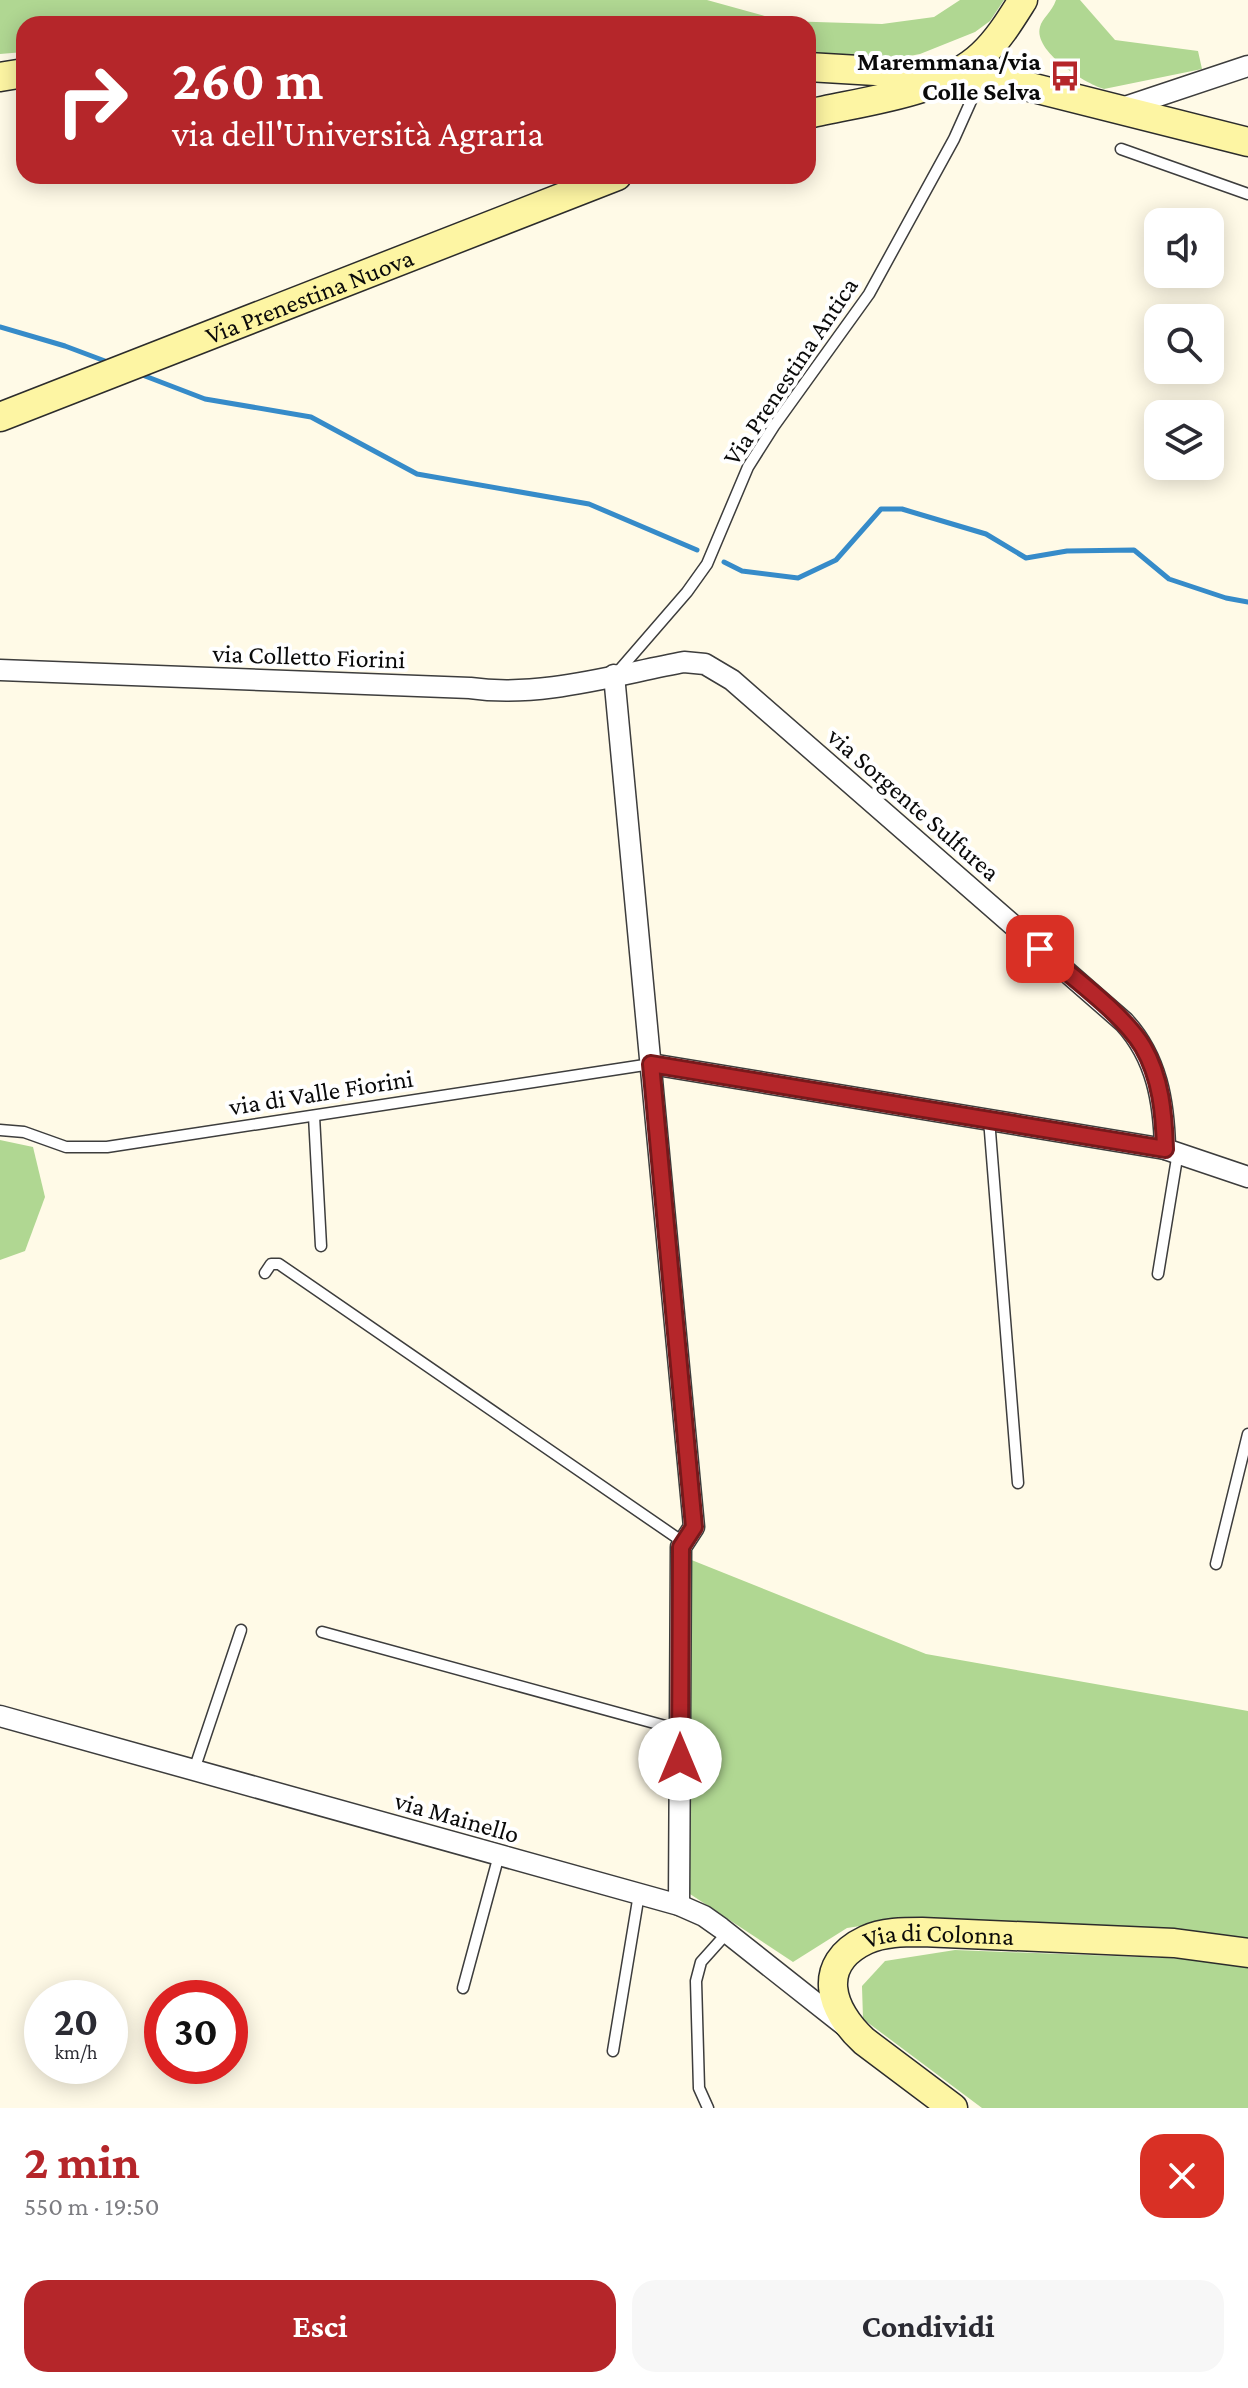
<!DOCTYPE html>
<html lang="it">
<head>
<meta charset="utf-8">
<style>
  :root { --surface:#fff; --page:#f7f7f7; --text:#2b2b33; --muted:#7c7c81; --accent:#b5262a }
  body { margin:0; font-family:"Crimson Pro",serif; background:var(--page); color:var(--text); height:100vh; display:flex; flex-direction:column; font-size:30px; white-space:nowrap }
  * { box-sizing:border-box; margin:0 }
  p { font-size:26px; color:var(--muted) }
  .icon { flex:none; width:44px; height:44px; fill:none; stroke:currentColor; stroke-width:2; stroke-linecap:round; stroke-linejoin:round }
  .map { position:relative; height:2108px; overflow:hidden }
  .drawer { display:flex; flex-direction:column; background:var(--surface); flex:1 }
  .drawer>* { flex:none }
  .guide { position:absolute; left:16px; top:16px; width:800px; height:168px; border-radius:24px; box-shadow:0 4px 20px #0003; background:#b5262a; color:#fff; overflow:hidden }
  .controls { position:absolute; left:1144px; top:208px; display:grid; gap:16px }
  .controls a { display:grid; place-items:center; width:80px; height:80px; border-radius:16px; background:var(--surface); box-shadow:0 4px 20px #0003; font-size:40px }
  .speed { position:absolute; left:24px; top:1980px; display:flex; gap:16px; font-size:40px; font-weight:700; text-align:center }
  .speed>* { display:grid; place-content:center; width:104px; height:104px; border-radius:50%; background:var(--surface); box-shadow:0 4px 20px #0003; line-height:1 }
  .speed small { font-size:20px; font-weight:400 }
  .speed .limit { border:12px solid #d22; background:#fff; color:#111 }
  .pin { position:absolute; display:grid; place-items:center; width:68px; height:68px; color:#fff; margin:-34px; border-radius:16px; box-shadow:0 4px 12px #0006 }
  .me { position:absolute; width:88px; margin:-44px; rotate:0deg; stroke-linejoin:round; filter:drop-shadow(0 0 6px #0008) }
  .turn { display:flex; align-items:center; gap:28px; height:168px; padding:0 24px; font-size:36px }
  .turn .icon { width:104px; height:104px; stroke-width:2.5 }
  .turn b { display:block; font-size:56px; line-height:68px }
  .round { display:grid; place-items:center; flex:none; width:84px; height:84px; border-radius:24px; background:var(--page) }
  .headline { display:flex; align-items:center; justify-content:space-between; height:136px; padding:0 24px }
  h1 { font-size:48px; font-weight:700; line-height:60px; color:var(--accent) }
  .action { display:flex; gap:16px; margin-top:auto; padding:16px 24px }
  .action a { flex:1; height:92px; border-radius:24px; background:var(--accent); color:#fff; font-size:32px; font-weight:700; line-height:92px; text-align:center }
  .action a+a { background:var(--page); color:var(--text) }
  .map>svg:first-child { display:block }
  .forest { fill:#b0d792 }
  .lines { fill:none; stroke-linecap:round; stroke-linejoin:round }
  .stream { stroke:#368bc9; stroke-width:5 }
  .lane-casing { stroke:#3d3d3d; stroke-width:13 }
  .street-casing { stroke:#3d3d3d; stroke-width:23 }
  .secondary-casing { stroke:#2c2c2c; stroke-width:31 }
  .lane { stroke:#fff; stroke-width:10 }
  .street { stroke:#fff; stroke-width:20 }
  .secondary { stroke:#fdf5a3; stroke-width:28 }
  .route-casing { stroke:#76191b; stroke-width:20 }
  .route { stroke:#b5262a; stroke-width:14 }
  .labels { text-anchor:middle; stroke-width:8; stroke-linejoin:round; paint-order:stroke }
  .poi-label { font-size:26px; font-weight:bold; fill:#0a0a0a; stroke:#fff; text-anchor:end }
  .street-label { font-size:26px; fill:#0a0a0a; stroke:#fff }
</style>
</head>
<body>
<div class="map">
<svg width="1248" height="2108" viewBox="0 0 1248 2108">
  <rect width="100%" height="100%" fill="#fffae7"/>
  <!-- forest -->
  <g class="forest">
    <path d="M 0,0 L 707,0 L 783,21 L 882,24 L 934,17 L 960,0 L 1004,0 L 990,21 L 975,32 L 920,54 L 879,62 L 808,54 L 808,24 L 24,24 L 24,52 L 0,54 Z"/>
    <path d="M 1056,0 L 1080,0 L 1115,40 L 1198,51 L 1202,69 L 1104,89 C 1084,83 1033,51 1040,27 C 1042,18 1052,12 1056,0 Z"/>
    <path d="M 0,1140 L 33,1147 L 45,1197 L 25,1251 L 0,1260 Z"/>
    <path d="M 684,1557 L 926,1654 L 1248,1711 L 1248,1942 L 893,1921 L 847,1928 L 793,1962 L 690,1894 Z"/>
    <path d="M 955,1950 L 1192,1959 L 1248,1967 L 1248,2108 L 982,2108 L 863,2019 L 862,1986 L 885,1961 Z"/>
  </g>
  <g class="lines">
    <!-- stream -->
    <g class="stream">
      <path d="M 0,327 L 65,346 L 105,361"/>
      <path d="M 145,376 L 205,399 L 311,417 L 417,474 L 589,504 L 697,550"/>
      <path d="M 724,562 L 742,571 L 798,578 L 836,560 L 881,509 L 902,509 L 986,534 L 1026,558 L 1067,551 L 1134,550 L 1169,579 L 1226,598 L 1248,602"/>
    </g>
    <!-- lane casing -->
    <g class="lane-casing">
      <g id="lane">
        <path d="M 1121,149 L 1248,194"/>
        <path d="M 616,674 L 687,592 L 707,564 L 748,467 L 774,426 L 869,294 L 954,139 L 980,81"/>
        <path d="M 314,1116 L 321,1246"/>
        <path d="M 989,1119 L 1018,1483"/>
        <path d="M 0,1130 L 24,1132 L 66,1147 L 107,1147 L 651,1064"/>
        <path d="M 265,1273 L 271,1264 L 279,1264 L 683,1542"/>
        <path d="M 1158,1274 L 1178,1152"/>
        <path d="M 1216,1564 L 1248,1434"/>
        <path d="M 322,1632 L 680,1730"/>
        <path d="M 194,1770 L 241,1630"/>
        <path d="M 463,1988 L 499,1855"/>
        <path d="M 613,2051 L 639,1894"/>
        <path d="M 708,2108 L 699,2088 L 696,1981 L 701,1962 L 727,1933"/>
      </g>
    </g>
    <!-- street casing -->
    <g class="street-casing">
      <g id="street">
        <path d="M 1119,109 L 1248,66"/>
        <path d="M 0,670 L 470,688 C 541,698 614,675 684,662 L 705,664 L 732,680 L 1124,1022 C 1157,1058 1164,1102 1165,1149"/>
        <path d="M 614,675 L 694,1527 L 681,1547 L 679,1905"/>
        <path d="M 651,1064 L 1165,1149 L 1248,1177"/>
        <path d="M 0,1716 L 679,1905 L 704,1916 L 721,1928 L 845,2026"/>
      </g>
    </g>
    <!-- secondary casing -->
    <g class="secondary-casing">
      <g id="secondary">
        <path d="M 808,67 L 994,78 L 1248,142"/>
        <path d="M 0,77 L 24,73"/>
        <path d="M 808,114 C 862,101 941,94 982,55 C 999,39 1011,19 1023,0"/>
        <path id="s1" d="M 0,417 L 617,176"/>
        <path id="s2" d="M 953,2108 L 864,2041 C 830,2010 815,1964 866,1940 C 883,1932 904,1932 922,1932 L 1174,1943 L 1248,1953"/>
      </g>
    </g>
    <!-- lane -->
    <use href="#lane" class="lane"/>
    <!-- street -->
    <use href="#street" class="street"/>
    <!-- secondary -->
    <use href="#secondary" class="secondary"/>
  </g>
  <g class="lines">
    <!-- route casing -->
    <g class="route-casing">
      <path id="route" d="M 680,1759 L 681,1547 L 694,1527 L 651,1064 L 1165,1149 C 1164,1114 1161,1078 1143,1047 C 1123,1013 1070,976 1040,949"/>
    </g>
    <!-- route -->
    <use href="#route" class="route"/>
  </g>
  <!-- icons -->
  <defs>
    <g id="bus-bare" transform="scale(2.4)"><path d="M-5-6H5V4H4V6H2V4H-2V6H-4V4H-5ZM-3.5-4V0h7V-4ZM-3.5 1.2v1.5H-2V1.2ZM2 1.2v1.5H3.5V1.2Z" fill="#b5262a" stroke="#fff" stroke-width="2.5" paint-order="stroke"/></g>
  </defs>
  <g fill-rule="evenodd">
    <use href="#bus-bare" x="1065" y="76"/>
  </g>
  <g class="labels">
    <!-- poi labels -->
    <g class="poi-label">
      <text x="1041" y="70">Maremmana/via<tspan x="1041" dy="30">Colle Selva</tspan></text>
    </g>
    <!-- street labels -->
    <g class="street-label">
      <text dy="9" stroke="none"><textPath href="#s1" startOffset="332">Via Prenestina Nuova</textPath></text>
      <text transform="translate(790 371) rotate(-56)" y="9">Via Prenestina Antica</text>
      <text transform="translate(309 656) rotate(2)" y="9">via Colletto Fiorini</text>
      <text transform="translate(914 804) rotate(41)" y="9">via Sorgente Sulfurea</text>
      <text transform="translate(321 1092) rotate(-9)" y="9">via di Valle Fiorini</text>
      <text transform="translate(457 1817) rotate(16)" y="9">via Mainello</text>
      <text dy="9" stroke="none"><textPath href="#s2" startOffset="310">Via di Colonna</textPath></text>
    </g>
  </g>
</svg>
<div class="controls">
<a><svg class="icon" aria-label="sound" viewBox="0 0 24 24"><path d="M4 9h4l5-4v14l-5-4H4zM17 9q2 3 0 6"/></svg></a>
<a><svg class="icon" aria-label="search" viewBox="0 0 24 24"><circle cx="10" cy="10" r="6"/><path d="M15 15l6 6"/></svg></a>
<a><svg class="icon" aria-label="layers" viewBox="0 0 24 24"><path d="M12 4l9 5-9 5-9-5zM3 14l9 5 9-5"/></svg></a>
</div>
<div class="speed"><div>20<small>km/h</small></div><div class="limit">30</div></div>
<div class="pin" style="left:1040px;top:949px;background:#d93025"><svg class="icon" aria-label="arrive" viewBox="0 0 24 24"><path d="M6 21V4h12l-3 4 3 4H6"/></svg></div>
<svg class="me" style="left:680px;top:1759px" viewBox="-20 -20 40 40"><circle r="19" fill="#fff"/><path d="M0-13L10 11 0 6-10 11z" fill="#b5262a"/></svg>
<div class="guide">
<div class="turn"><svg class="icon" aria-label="right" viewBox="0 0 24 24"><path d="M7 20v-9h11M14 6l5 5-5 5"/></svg><div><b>260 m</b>via dell'Università Agraria</div></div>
</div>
</div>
<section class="drawer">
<div class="headline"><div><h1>2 min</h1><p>550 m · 19:50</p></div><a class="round" style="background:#d93025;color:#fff"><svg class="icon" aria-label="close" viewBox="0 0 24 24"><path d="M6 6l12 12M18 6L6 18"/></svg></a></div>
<div class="action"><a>Esci</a><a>Condividi</a></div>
</section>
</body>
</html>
